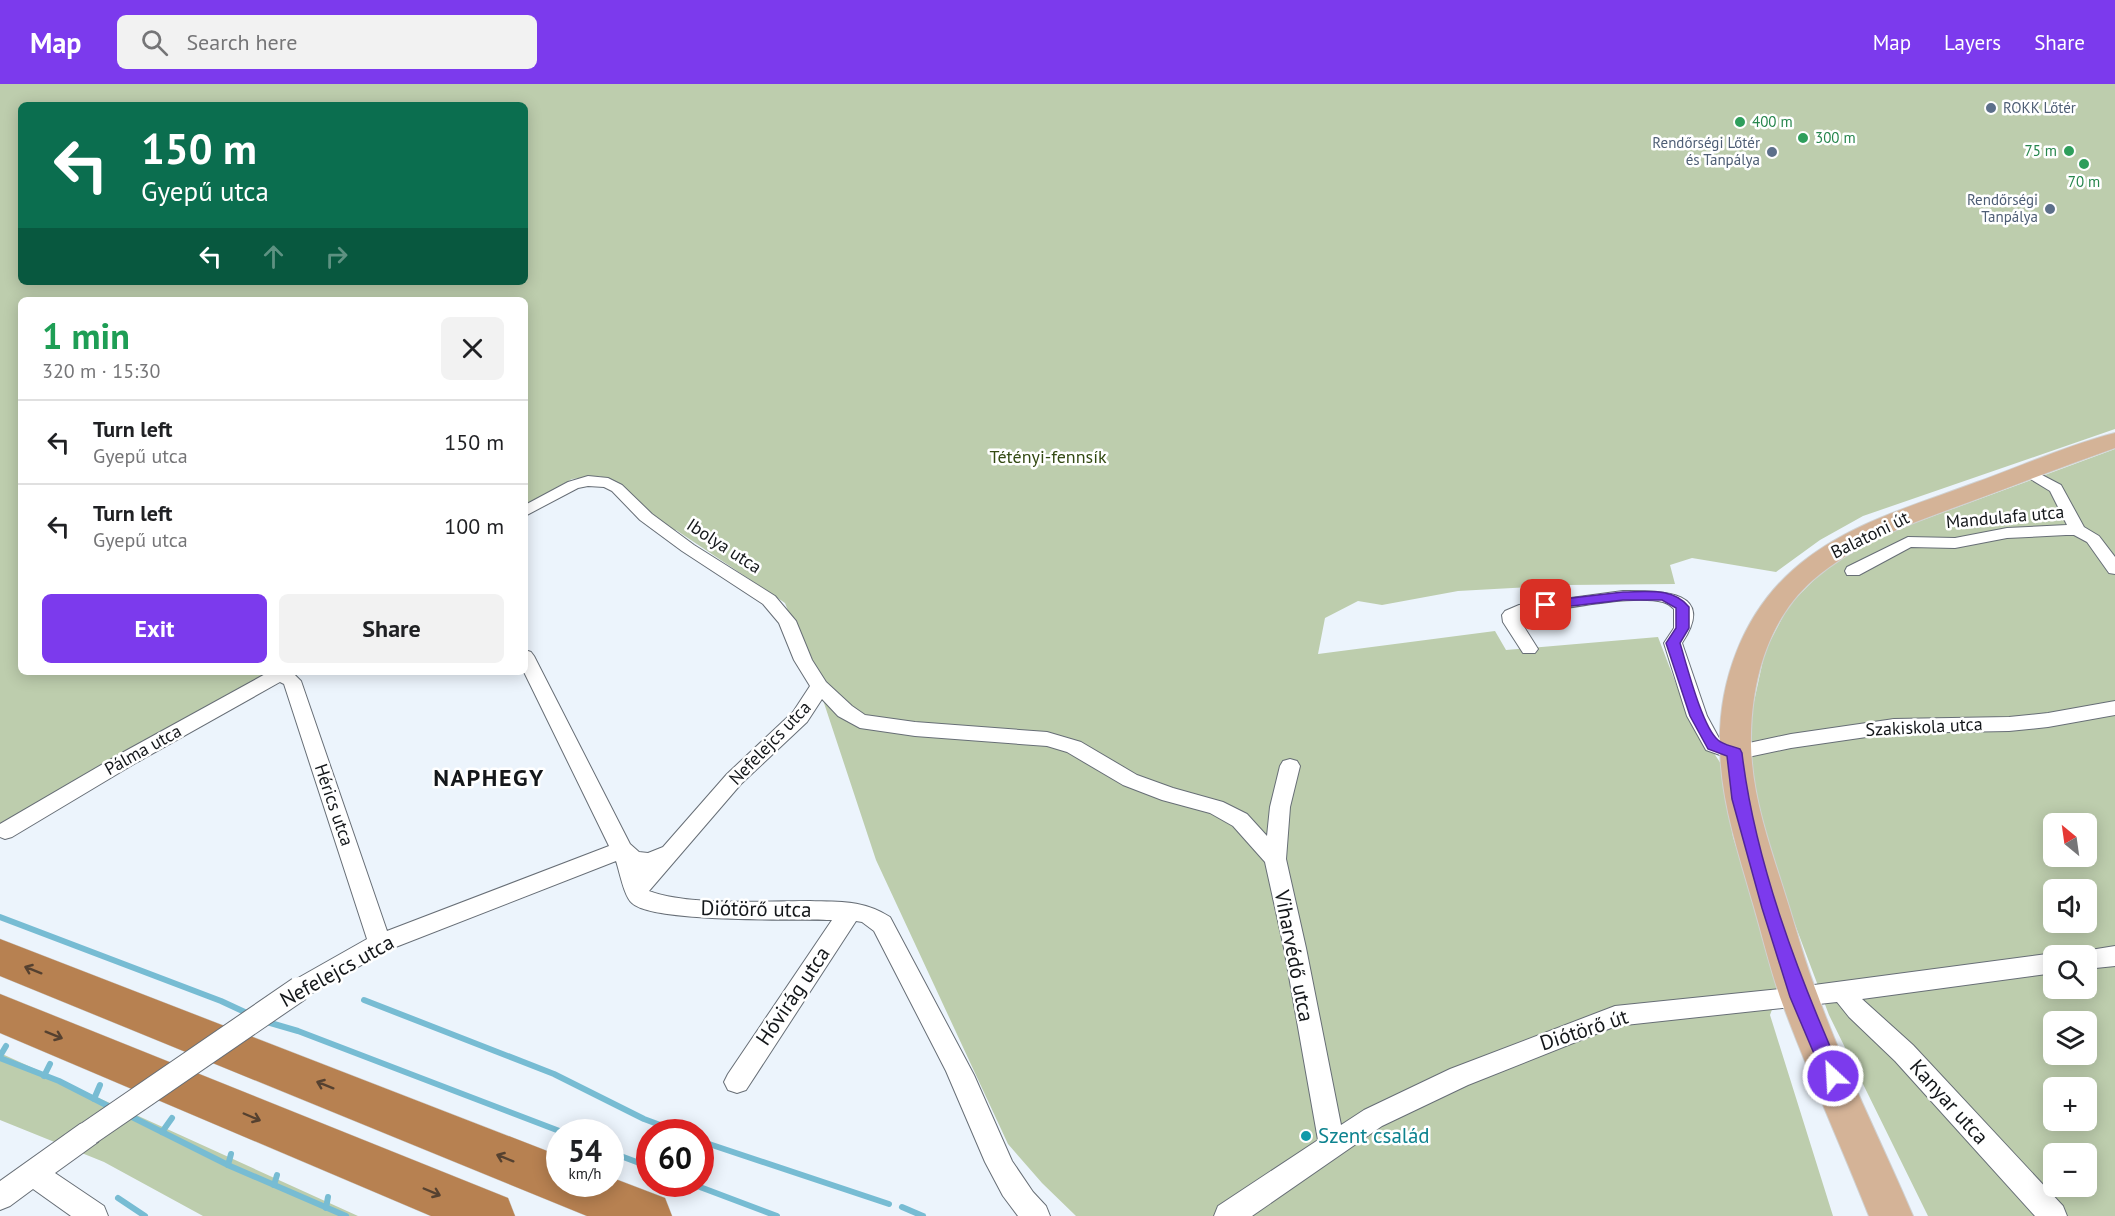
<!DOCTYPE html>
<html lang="en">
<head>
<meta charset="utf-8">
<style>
  :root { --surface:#fff; --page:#f2f2f2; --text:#202124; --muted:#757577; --line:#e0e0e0; --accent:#7c3aed }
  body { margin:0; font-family:"PT Sans",sans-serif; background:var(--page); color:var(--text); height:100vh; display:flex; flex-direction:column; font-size:22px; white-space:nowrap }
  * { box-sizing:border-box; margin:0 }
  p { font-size:20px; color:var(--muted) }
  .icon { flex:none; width:33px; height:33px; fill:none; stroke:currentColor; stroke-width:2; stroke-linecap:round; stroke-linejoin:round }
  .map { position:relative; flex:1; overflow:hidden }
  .drawer { position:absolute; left:18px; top:213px; width:510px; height:378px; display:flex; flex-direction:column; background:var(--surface); border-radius:9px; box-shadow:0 3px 15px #0003 }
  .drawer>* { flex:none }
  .banner { position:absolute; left:18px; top:18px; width:510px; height:183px; border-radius:9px; box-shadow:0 3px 15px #0003; background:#0b6e4f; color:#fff; overflow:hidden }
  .needle { width:39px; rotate:331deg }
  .controls { position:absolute; left:2043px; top:729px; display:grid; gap:12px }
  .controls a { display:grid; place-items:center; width:54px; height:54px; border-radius:9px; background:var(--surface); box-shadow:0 3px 15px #0003; font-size:30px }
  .speed { position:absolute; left:546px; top:1035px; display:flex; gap:12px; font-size:30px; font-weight:700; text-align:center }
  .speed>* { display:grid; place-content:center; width:78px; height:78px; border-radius:50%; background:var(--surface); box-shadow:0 3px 15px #0003; line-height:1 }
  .speed small { font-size:15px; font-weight:400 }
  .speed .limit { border:9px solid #d22; background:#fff; color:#111 }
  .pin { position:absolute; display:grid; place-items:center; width:51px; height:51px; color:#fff; margin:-26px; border-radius:12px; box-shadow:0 3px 9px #0006 }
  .me { position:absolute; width:66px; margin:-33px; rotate:335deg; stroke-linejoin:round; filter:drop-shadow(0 0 4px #0008) }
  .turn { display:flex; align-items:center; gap:21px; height:126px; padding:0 24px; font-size:27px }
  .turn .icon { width:78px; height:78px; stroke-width:2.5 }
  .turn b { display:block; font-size:42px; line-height:51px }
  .lanes { display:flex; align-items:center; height:57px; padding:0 24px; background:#0003; justify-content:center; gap:30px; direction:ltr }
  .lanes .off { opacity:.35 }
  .round { display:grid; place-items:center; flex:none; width:63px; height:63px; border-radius:9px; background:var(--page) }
  .summary { display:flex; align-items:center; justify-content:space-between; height:102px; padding:0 24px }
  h1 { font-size:36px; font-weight:600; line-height:45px; color:#1e9e55 }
  .button { display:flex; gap:12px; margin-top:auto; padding:12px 24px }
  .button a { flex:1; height:69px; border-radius:9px; background:var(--accent); color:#fff; font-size:24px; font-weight:600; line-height:69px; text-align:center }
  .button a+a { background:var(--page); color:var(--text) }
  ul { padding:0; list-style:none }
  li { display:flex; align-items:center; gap:18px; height:84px; padding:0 24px; border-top:2px solid var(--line) }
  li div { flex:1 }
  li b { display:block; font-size:22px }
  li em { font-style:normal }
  header { display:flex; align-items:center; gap:36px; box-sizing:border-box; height:84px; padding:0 30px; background:var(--accent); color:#fff }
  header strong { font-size:28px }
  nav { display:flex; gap:33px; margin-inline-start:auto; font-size:21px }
  .search { width:420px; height:54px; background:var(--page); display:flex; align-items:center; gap:15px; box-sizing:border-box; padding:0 21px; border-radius:9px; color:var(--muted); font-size:22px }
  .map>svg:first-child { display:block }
  .green { fill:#bdcdad; fill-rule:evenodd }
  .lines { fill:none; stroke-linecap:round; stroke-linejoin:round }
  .stream { stroke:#77bcd3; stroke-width:6 }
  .street-casing { stroke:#676e76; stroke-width:2 }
  .primary-casing { stroke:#d0d1d1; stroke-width:2 }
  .highway-casing { stroke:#d0d1d1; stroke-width:1 }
  .street { fill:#fff; fill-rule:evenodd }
  .primary { fill:#d4b397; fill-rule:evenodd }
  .highway { fill:#b78151; fill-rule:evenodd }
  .street-bridge-casing { stroke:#676e76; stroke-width:26; stroke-linecap:butt }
  .street-bridge { stroke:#fff; stroke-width:24 }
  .oneway { stroke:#554130 }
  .route { fill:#7c3aed; stroke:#51269a; stroke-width:1.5 }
  .service-dot { fill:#5c6f8a; stroke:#fff; stroke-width:2 }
  .leisure-dot { fill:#2e9e5b; stroke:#fff; stroke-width:2 }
  .culture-dot { fill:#0f9aa8; stroke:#fff; stroke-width:2 }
  .labels { text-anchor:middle; stroke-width:5; stroke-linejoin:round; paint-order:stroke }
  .far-service-label { font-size:15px; fill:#4e5e75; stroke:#fff; text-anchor:end }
  .far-leisure-label { font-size:15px; fill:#27864d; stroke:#fff; text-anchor:start }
  .park-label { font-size:18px; fill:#334a12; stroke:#fff }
  .street-label { font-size:18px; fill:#14171a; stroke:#fff }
  .near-street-label { font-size:21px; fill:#14171a; stroke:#fff }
  .near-culture-label { font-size:21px; fill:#0d838f; stroke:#fff; text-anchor:start }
  .district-label { font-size:24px; font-weight:bold; letter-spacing:1.5px; fill:#14171a; stroke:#fff }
</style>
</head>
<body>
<header>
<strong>Map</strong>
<div class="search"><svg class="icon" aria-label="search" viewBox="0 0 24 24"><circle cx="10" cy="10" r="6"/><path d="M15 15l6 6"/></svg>Search here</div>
<nav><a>Map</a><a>Layers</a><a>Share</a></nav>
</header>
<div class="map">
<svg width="2115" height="1132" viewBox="0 0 2115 1132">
  <rect width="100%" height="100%" fill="#ecf4fc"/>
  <!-- green -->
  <g class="green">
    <path d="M 0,0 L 2115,0 L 2115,345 L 1863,432 L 1820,456 L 1776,488 L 1692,474 L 1670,481 L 1675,500 L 1568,501 L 1458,507 L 1382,521 L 1358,517 L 1325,534 L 1318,570 L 1495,547 L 1506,566 L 1658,553 L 1686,626 L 1721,680 L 1733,753 L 1781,901 L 1770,931 L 1833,1132 L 1076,1132 L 1042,1099 L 1008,1060 L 876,776 L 824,619 L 785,519 L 676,446 L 672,447 L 615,398 L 599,392 L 572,395 L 525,421 L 525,216 L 21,216 L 21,588 L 274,588 L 0,744 ZM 21,21 L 525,21 L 525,198 L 21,198 Z"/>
    <path d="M 2115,365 L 2115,1132 L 1928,1132 L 1829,931 L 1764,758 L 1746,681 L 1752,627 L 1765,567 L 1789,521 L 1818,492 L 1863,458 ZM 2054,740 L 2086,740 L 2086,772 L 2054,772 ZM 2054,806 L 2086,806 L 2086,838 L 2054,838 ZM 2054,872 L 2086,872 L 2086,904 L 2054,904 ZM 2054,938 L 2086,938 L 2086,970 L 2054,970 ZM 2054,1004 L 2086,1004 L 2086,1036 L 2054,1036 ZM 2054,1070 L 2086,1070 L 2086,1102 L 2054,1102 Z"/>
    <path d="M 0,969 L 358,1132 L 203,1132 L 104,1078 L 0,1036 Z"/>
  </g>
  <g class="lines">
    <!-- stream -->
    <g class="stream">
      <path d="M 0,833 L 221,917 L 249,930"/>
      <path d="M 364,916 L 554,990 L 644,1035 L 679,1048"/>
      <path d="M 267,938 L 298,947 L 562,1048"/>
      <path d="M 0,972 L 6,962"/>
      <path d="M 0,974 L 59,997 L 112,1024"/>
      <path d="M 44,992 L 50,980"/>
      <path d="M 94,1015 L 100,1001"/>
      <path d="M 128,1031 L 230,1082 L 346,1132"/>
      <path d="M 162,1048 L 172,1034"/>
      <path d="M 700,1057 L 889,1120"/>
      <path d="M 610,1068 L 650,1083"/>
      <path d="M 228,1081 L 231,1070"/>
      <path d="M 692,1100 L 777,1132"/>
      <path d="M 274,1101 L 277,1091"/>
      <path d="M 118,1114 L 145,1132"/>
      <path d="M 902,1123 L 923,1132"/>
      <path d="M 326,1124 L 328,1113"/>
    </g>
    <!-- street casing -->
    <g class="street-casing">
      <g id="street">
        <path d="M 2027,383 L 2061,401 L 2084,443 L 2099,452 L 2115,473 L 2115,490 L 2109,489 L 2087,458 L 2074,451 L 2066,451 L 2007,454 L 1955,464 L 1911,463 L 1859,491 L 1847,491 L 1845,487 L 1847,483 L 1908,453 L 1955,454 L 2007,444 L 2067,441 L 2050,407 L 2019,388 Z"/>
        <path d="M 588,392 L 608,394 L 622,401 L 652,430 L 694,461 L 775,512 L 796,537 L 812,576 L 826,598 L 852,622 L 865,631 L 915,638 L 1047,648 L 1081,658 L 1137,691 L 1173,704 L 1223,718 L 1247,730 L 1267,752 L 1270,723 L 1280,682 L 1283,677 L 1290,675 L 1297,677 L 1300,682 L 1290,723 L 1286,775 L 1306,864 L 1341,1041 L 1364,1026 L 1450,985 L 1615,922 L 1799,903 L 2054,869 L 2060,872 L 2054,872 L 2054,889 L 1862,915 L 1913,961 L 2063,1122 L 2067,1132 L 2035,1132 L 1895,977 L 1849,933 L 1837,918 L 1616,942 L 1468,1001 L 1382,1042 L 1252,1132 L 1214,1132 L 1218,1122 L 1318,1056 L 1284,864 L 1265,778 L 1233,742 L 1210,729 L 1162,716 L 1123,701 L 1067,668 L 1047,662 L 915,652 L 860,644 L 838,632 L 822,615 L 807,638 L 741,700 L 649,807 C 688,822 767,817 810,817 C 841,818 863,816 890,833 L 974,991 L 1012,1077 L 1033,1108 L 1046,1122 L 1050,1132 L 1018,1132 L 1003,1112 L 985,1078 L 946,987 L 874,847 L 862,838 L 856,837 L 746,1006 L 737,1009 L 728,1006 L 724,998 L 728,990 L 832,836 C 798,835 652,839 632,819 C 624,812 620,789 616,777 L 388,866 L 307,912 L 299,915 L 291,912 L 287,905 L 291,898 L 367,855 L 284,600 L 280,598 L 134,680 L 12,753 L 5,755 L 0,753 L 0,740 L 120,670 L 269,588 L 292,588 L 301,597 L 387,847 L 609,762 L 524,588 L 525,566 L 531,568 L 534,572 L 630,760 L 639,768 L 648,769 L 663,763 L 727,690 L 793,628 L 810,602 L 794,576 L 779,539 L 763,520 L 682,467 L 640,436 L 612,407 L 604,403 L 588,402 L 578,404 L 525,432 L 525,421 L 568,398 Z"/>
        <path d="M 1623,507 C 1659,507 1718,505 1682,559 L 1707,632 L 1720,656 L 1735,662 L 1791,650 L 1894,635 L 2009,633 L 2048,629 L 2115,617 L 2115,631 L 2048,643 L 2009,647 L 1894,649 L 1791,664 L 1734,676 L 1706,666 L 1687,632 L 1664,559 L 1674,544 L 1674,525 C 1671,522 1667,519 1663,518 C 1631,510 1558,526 1524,531 L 1520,533 L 1521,538 L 1538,565 L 1535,569 L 1523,569 L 1503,538 L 1502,531 L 1505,527 L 1519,521 Z"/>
        <path d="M 2115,862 L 2115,882 L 2086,885 L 2086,872 L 2076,872 L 2078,868 Z"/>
        <path d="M 89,1037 L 98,1040 L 102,1049 L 98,1058 L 55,1089 L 104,1122 L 108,1132 L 71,1132 L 33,1105 L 10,1122 L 0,1126 L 0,1097 L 80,1040 Z"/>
      </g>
    </g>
    <!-- primary casing -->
    <g class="primary-casing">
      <path id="primary" d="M 2115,349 L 2115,364 C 2067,381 2020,399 1972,417 C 1915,438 1860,456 1813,496 C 1766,537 1750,602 1751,662 C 1752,713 1770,762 1785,810 C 1796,844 1805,879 1818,912 C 1845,987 1882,1059 1913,1132 L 1869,1132 C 1840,1059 1807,987 1780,913 C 1769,881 1761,846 1751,813 C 1737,764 1721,716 1720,664 C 1718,598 1743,530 1793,486 C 1845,440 1913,422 1977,398 C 2022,382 2068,361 2115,349 Z"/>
    </g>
    <!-- highway casing -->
    <g class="highway-casing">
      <g id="highway">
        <path d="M 0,855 L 560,1072 L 560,1100 L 610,1100 L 610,1093 L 665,1114 L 672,1132 L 587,1132 L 0,892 Z"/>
        <path d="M 0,910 L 508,1114 L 515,1132 L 431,1132 L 0,949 Z"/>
      </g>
    </g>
    <!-- street -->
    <use href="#street" class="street"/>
    <!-- primary -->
    <use href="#primary" class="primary"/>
    <!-- highway -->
    <use href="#highway" class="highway"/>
    <!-- street-bridge casing -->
    <g class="street-bridge-casing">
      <path id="street-bridge" d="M 89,1049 L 299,905"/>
    </g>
    <!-- street-bridge -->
    <use href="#street-bridge" class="street-bridge"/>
  </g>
  <!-- one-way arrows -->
  <defs><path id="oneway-shaft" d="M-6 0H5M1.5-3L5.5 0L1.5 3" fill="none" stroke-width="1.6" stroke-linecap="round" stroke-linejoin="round" transform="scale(1.5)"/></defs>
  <g class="oneway">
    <use href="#oneway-shaft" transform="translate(33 886) rotate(-158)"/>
    <use href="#oneway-shaft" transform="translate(54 951) rotate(22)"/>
    <use href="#oneway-shaft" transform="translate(325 1001) rotate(-158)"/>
    <use href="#oneway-shaft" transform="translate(252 1033) rotate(23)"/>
    <use href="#oneway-shaft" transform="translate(505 1074) rotate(-158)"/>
    <use href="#oneway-shaft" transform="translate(432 1108) rotate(23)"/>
  </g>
  <!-- route -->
  <path class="route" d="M 1623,508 C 1646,508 1673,503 1689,523 L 1689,544 L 1680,559 C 1687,582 1702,642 1718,656 C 1723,661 1733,662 1740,665 L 1742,669 C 1755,778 1798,891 1843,992 L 1840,998 L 1833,1000 L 1826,998 L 1790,913 L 1762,824 L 1732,715 L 1727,672 L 1708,665 L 1690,632 L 1666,559 L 1676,544 L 1676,524 L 1662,516 L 1623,516 L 1546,525 L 1539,521 L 1546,517 Z"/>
  <!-- markers -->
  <g class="service-dot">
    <circle cx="1991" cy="24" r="6"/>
    <circle cx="1772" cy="68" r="6"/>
    <circle cx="2050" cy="125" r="6"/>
  </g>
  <g class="leisure-dot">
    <circle cx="1740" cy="38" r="6"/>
    <circle cx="1803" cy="54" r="6"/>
    <circle cx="2069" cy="67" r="6"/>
    <circle cx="2084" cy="80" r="6"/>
  </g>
  <circle class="culture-dot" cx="1306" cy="1052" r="6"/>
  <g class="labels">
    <!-- far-service labels -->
    <g class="far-service-label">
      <text x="2003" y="29" text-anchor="start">ROKK Lőtér</text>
      <text x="1760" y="64">Rendőrségi Lőtér<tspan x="1760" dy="17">és Tanpálya</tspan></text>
      <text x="2038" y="121">Rendőrségi<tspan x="2038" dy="17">Tanpálya</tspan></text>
    </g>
    <!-- far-leisure labels -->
    <g class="far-leisure-label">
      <text x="1752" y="43">400 m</text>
      <text x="1815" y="59">300 m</text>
      <text x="2057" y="72" text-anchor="end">75 m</text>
      <text x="2084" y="103" text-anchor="middle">70 m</text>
    </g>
    <!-- park labels -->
    <g class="park-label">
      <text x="1048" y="379">Tétényi-fennsík</text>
    </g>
    <!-- street labels -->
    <g class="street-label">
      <text transform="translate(2005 433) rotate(-5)" y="6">Mandulafa utca</text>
      <text transform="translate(1870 451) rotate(-26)" y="6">Balatoni út</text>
      <text transform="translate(724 462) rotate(33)" y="6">Ibolya utca</text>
      <text transform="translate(1924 643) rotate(-3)" y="6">Szakiskola utca</text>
      <text transform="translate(770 659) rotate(-46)" y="6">Nefelejcs utca</text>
      <text transform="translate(143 666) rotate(-29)" y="6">Pálma utca</text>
      <text transform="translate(334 721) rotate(71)" y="6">Hérics utca</text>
    </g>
    <!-- near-street labels -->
    <g class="near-street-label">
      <text transform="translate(756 825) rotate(1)" y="7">Diótörő utca</text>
      <text transform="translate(1294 872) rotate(79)" y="7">Viharvédő utca</text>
      <text transform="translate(337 887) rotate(-29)" y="7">Nefelejcs utca</text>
      <text transform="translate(793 912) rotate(-56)" y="7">Hóvirág utca</text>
      <text transform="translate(1584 946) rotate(-18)" y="7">Diótörő út</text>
      <text transform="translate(1949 1018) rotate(48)" y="7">Kanyar utca</text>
    </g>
    <!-- near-culture labels -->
    <g class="near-culture-label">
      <text x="1318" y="1059">Szent család</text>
    </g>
    <!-- district labels -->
    <g class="district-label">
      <text x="489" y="702">NAPHEGY</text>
    </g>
  </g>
</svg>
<div class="controls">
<a><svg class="needle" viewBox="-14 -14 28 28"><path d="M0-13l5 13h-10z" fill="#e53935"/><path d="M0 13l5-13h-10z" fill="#757577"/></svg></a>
<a><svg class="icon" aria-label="sound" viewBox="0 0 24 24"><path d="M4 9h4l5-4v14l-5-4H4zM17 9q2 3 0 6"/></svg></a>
<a><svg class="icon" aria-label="search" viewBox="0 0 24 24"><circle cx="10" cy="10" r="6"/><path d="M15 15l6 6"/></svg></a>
<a><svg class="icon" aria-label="layers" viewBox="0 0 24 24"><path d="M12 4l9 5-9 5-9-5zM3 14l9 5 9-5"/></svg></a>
<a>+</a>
<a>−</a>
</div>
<div class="speed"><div>54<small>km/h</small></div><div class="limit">60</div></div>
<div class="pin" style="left:1546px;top:521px;background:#d93025"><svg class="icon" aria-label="arrive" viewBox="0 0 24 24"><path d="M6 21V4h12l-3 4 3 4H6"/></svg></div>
<svg class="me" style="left:1833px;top:992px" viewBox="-20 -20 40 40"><circle r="17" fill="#7c3aed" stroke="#fff" stroke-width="3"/><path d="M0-11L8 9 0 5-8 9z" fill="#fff"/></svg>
<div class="banner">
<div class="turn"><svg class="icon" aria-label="left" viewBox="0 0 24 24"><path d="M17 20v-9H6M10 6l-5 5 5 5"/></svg><div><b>150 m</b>Gyepű utca</div></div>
<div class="lanes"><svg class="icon" aria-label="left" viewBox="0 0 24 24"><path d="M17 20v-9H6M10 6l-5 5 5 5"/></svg><svg class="icon off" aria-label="ahead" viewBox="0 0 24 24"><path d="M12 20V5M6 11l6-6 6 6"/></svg><svg class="icon off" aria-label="right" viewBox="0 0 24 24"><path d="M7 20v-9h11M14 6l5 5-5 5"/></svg></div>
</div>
<section class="drawer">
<div class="summary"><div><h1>1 min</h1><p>320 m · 15:30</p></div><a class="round"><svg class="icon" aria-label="close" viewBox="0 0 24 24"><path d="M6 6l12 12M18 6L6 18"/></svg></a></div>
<ul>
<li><svg class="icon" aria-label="left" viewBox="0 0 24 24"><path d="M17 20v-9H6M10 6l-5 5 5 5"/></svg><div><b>Turn left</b><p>Gyepű utca</p></div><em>150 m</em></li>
<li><svg class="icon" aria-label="left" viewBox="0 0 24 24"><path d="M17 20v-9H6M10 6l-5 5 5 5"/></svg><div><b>Turn left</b><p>Gyepű utca</p></div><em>100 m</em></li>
</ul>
<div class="button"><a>Exit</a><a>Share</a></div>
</section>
</div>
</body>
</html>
